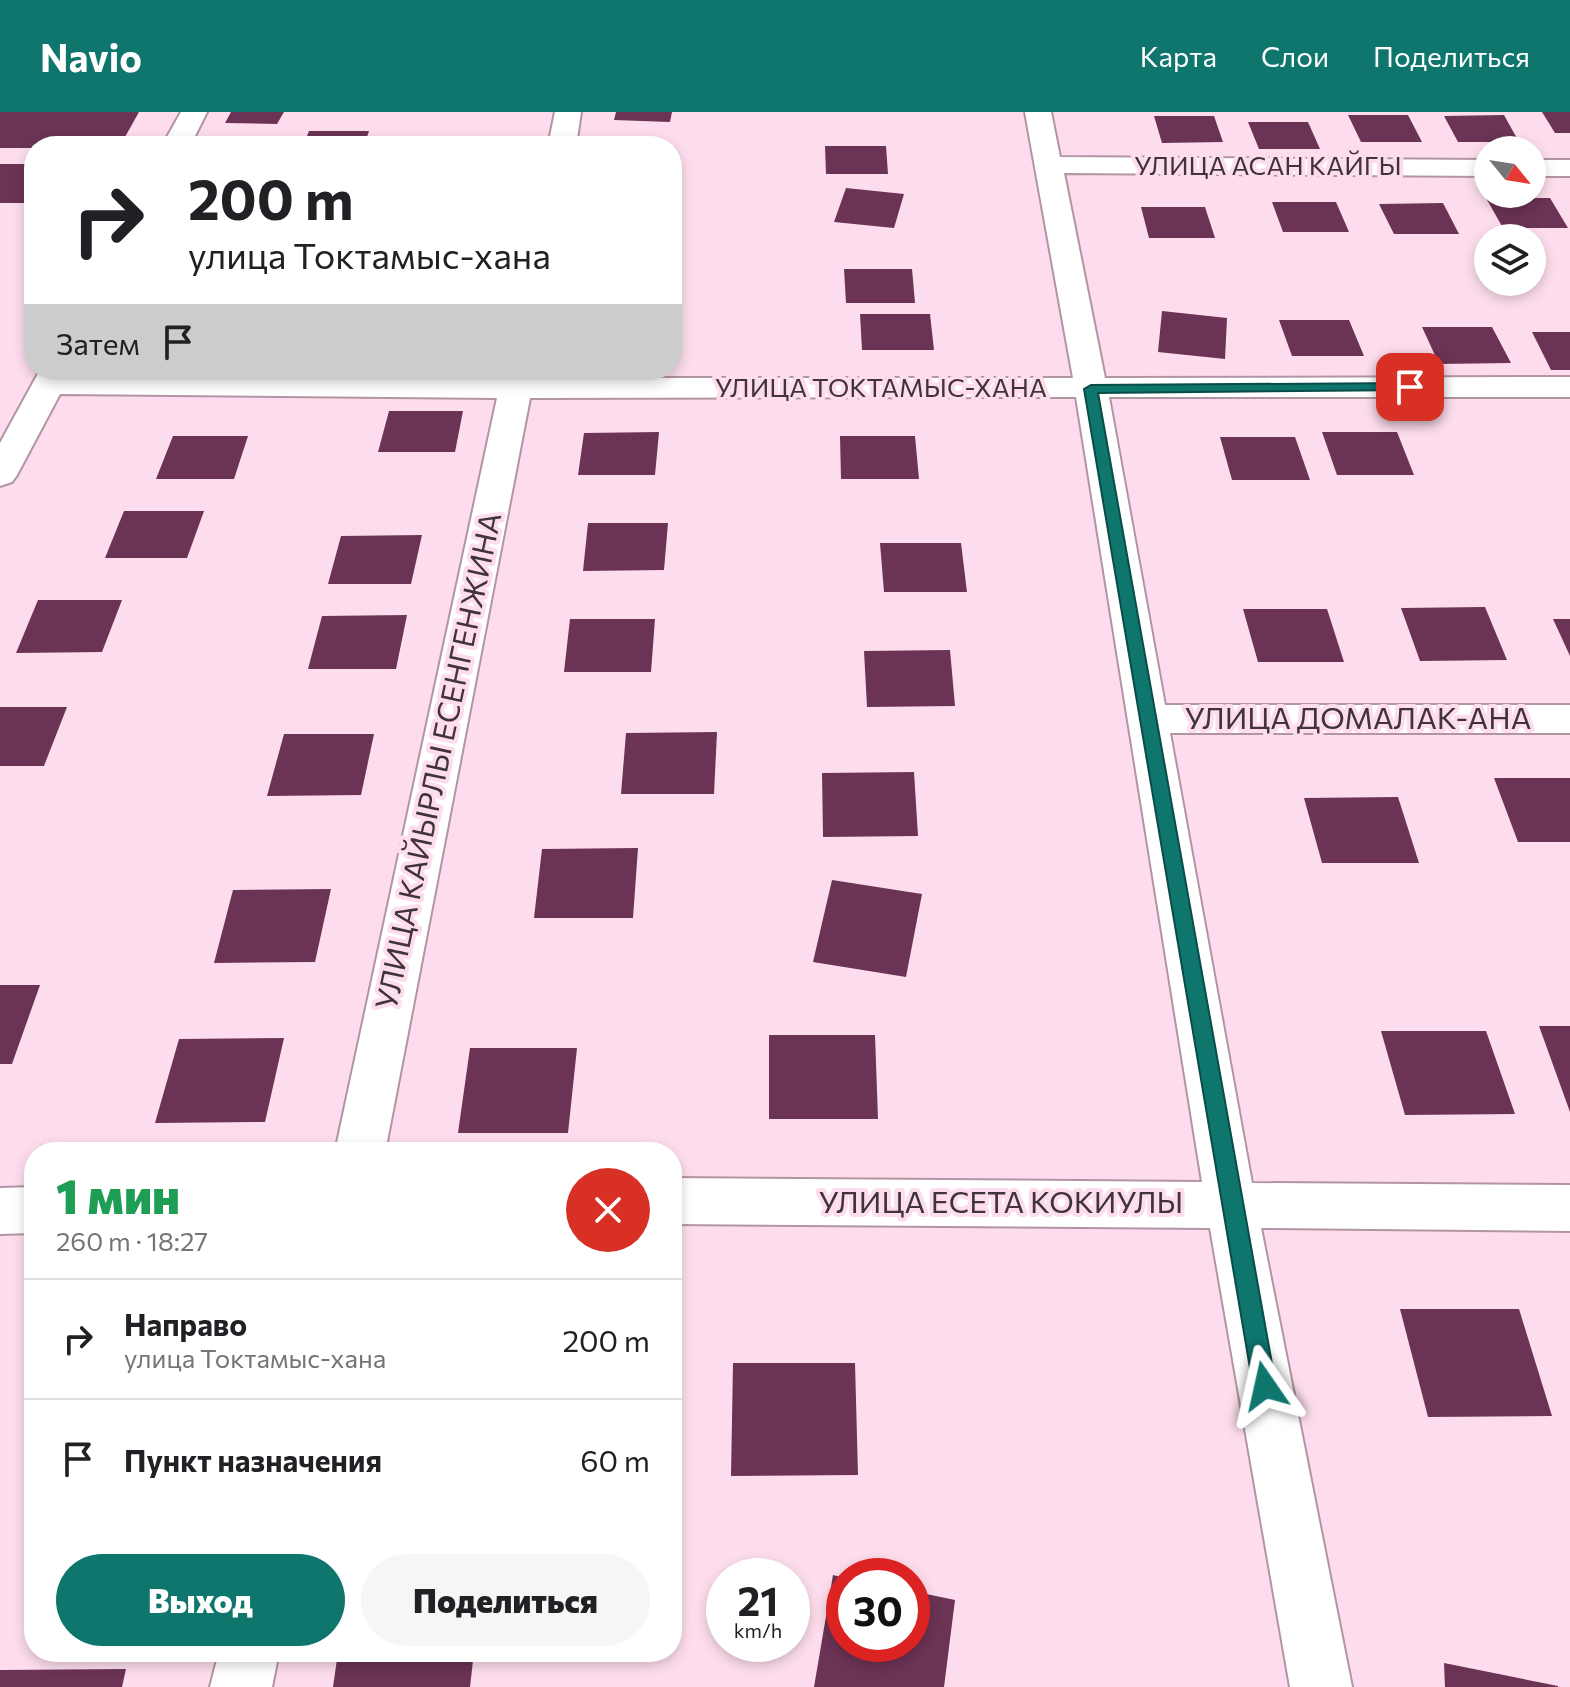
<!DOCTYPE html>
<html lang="ru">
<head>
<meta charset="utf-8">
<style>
  :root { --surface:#fff; --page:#f6f6f6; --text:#202124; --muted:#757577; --line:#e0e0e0; --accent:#0f766e }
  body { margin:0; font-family:Commissioner,sans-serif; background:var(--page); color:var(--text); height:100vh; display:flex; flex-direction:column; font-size:30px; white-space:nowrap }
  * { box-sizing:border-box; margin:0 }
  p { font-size:26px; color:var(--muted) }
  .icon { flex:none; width:44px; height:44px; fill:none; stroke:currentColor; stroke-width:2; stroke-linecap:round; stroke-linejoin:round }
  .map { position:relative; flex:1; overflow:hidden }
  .sheet { position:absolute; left:24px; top:1030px; width:658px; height:520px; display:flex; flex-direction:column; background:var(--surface); border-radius:32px; box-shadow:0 4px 12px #0003 }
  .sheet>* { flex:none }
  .guide { position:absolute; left:24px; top:24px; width:658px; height:244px; border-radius:32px; box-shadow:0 4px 12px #0003; background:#fff; color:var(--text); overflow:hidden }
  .needle { width:52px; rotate:120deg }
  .tools { position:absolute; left:1474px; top:24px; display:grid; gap:16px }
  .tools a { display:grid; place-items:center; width:72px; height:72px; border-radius:50%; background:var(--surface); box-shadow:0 4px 12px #0003; font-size:40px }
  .speed { position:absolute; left:706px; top:1446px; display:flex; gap:16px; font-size:40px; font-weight:700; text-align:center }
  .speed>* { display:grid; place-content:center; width:104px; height:104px; border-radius:50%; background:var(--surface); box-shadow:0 4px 12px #0003; line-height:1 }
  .speed small { font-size:20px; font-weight:400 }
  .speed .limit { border:12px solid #d22; background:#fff; color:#111 }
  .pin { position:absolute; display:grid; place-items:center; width:68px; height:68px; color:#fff; margin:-34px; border-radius:16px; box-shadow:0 4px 12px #0006 }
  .me { position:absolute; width:88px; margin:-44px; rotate:349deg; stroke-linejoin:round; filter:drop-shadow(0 0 6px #0008) }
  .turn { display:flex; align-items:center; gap:28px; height:168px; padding:0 32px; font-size:36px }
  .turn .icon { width:104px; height:104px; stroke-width:2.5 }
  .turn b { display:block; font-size:56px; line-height:68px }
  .then { display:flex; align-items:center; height:76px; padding:0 32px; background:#0003; gap:16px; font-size:30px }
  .round { display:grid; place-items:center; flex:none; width:84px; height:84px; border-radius:42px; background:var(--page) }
  .overview { display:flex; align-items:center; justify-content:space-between; height:136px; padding:0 32px }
  h1 { font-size:48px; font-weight:800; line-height:60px; color:#1e9e55 }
  .button { display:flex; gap:16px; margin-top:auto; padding:16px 32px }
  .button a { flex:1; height:92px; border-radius:48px; background:var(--accent); color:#fff; font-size:32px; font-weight:800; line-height:92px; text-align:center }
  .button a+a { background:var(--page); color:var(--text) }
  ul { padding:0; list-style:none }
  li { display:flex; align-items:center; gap:24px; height:120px; padding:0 32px; border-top:2px solid var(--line) }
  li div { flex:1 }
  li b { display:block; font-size:30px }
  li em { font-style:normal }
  header { display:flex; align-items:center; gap:48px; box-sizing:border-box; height:112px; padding:0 40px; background:var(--accent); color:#fff }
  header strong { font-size:38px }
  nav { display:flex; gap:44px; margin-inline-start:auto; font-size:28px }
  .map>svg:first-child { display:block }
  .building { fill:#6b3354 }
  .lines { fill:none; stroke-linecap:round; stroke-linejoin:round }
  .minor-casing { stroke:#b295a3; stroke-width:4 }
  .minor { fill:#fff; fill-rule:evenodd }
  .route { fill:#0f766e; stroke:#0a4d48; stroke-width:2 }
  .labels { text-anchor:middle; stroke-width:8; stroke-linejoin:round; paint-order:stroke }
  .far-street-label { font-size:26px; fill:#40343a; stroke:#fddded }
  .street-label { font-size:30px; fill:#40343a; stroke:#fddded }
</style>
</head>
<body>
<header>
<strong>Navio</strong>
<nav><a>Карта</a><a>Слои</a><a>Поделиться</a></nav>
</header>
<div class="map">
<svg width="1570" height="1575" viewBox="0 0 1570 1575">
  <rect width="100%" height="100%" fill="#fddded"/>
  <!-- building -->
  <g class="building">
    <path d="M 0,0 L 139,0 L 120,34 L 34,36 L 0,36 Z"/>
    <path d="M 231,0 L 284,0 L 277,12 L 225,11 Z"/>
    <path d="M 616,0 L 672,0 L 670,10 L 614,8 Z"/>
    <path d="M 1542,0 L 1570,0 L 1570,21 L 1555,21 Z"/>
    <path d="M 1348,3 L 1408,3 L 1422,30 L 1361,30 Z"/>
    <path d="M 1504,3 L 1519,30 L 1458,30 L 1444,4 Z"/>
    <path d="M 1154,4 L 1214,4 L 1223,30 L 1162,31 Z"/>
    <path d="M 1248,10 L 1308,10 L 1320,37 L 1259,37 Z"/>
    <path d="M 309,19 L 369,19 L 364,34 L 303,34 Z"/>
    <path d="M 444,26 L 505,26 L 503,34 L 442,34 Z"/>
    <path d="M 825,34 L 886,34 L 888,62 L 826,62 Z"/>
    <rect x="0" y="52" width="34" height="39"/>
    <path d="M 846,76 L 904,82 L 894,116 L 834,110 Z"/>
    <path d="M 1486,86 L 1550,86 L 1568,116 L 1503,116 Z"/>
    <path d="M 1272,90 L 1336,90 L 1349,120 L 1283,120 Z"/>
    <path d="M 1443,91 L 1459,122 L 1394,122 L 1379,92 Z"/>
    <path d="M 1141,95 L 1205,95 L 1215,126 L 1149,126 Z"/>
    <path d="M 844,157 L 912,157 L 915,191 L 846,191 Z"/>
    <path d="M 1162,199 L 1227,206 L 1225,247 L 1158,240 Z"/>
    <path d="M 860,202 L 930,202 L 934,238 L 862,238 Z"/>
    <path d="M 1279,208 L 1349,208 L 1364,244 L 1292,244 Z"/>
    <path d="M 1422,215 L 1492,215 L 1511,251 L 1439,252 Z"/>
    <path d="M 1532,220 L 1570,220 L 1570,258 L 1551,258 Z"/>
    <path d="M 389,299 L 463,299 L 455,340 L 378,340 Z"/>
    <path d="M 659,320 L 655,363 L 578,363 L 584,321 Z"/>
    <path d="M 1322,320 L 1397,320 L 1414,363 L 1337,363 Z"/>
    <path d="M 173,324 L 248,324 L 234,367 L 156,367 Z"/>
    <path d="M 840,324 L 915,324 L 919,367 L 841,367 Z"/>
    <path d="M 1220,325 L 1295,325 L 1310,368 L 1232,368 Z"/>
    <path d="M 124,399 L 204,399 L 187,446 L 105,446 Z"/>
    <path d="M 588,411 L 668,411 L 664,458 L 583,459 Z"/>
    <path d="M 422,423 L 411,472 L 328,472 L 341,424 Z"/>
    <path d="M 880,431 L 961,431 L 967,480 L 884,480 Z"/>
    <path d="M 38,488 L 122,488 L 102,540 L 16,541 Z"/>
    <path d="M 1485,495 L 1507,548 L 1420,549 L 1401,496 Z"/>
    <path d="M 1243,497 L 1327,497 L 1344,550 L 1258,550 Z"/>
    <path d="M 407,503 L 396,557 L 308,557 L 322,504 Z"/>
    <path d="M 570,507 L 655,507 L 651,560 L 564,560 Z"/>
    <path d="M 1553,507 L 1570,507 L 1570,544 Z"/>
    <path d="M 950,538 L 955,594 L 867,595 L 864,539 Z"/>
    <path d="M 0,595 L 67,595 L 44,654 L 0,654 Z"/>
    <path d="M 717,620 L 714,682 L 621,682 L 626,621 Z"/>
    <path d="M 284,622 L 374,622 L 361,683 L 267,684 Z"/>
    <path d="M 914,660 L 918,724 L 823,725 L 822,661 Z"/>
    <path d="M 1494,666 L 1570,666 L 1570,730 L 1518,730 Z"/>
    <path d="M 1398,685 L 1419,751 L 1322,751 L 1304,686 Z"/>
    <path d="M 638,736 L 633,806 L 534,806 L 542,737 Z"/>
    <path d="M 832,768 L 922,782 L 906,865 L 813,850 Z"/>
    <path d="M 331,777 L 315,850 L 214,851 L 233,778 Z"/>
    <path d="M 0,873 L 40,873 L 12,952 L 0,952 Z"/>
    <path d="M 1539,914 L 1570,914 L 1570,1000 Z"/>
    <path d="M 1381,919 L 1486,919 L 1515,1002 L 1405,1003 Z"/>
    <path d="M 769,923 L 875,923 L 878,1007 L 769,1007 Z"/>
    <path d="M 284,926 L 265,1010 L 155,1011 L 179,927 Z"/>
    <path d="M 470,936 L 577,936 L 568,1021 L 458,1021 Z"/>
    <path d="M 1400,1197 L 1519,1197 L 1552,1304 L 1428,1305 Z"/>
    <path d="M 733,1251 L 855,1251 L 858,1363 L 731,1364 Z"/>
    <path d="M 833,1463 L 844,1466 L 844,1532 L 912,1532 L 912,1479 L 955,1488 L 944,1575 L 814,1575 Z"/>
    <path d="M 338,1540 L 474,1540 L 470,1575 L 333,1575 Z"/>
    <path d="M 1444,1551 L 1558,1574 L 1558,1575 L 1445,1575 Z"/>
    <path d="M 126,1557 L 122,1575 L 0,1575 L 0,1558 Z"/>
  </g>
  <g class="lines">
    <!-- minor casing -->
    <g class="minor-casing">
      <g id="minor">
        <path d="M 181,0 L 207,0 L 190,34 L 162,34 Z"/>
        <path d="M 555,0 L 581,0 L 576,34 L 548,34 Z"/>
        <path d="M 1025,0 L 1051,0 L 1060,45 L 1488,48 L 1488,64 L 1064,61 L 1105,266 L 1570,265 L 1570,285 L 1109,285 L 1165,593 L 1570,593 L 1570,621 L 1170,621 L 1252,1071 L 1570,1073 L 1570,1119 L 1261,1116 L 1352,1575 L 1290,1575 L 1210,1116 L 672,1112 L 672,1066 L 1202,1070 L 1076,285 L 530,286 L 385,1040 L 335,1040 L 497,286 L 60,282 L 17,363 L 12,370 L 0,374 L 0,331 L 40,258 L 72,258 L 70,262 L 501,266 L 503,258 L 535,258 L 534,266 L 1073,266 Z"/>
        <rect x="1532" y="48" width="38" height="16"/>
        <path d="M 34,1075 L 34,1121 L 0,1122 L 0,1076 Z"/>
        <path d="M 219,1540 L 279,1540 L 272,1575 L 210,1575 Z"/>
      </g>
    </g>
    <!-- minor -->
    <use href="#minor" class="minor"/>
  </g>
  <!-- route -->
  <path class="route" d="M 1410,271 L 1415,273 L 1415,278 L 1098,281 L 1276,1274 L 1273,1282 L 1265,1285 L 1257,1282 L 1253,1274 L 1084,277 L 1091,273 Z"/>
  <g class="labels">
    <!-- far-street labels -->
    <g class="far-street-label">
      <text x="1268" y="63">УЛИЦА АСАН КАЙГЫ</text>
      <text x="881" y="285">УЛИЦА ТОКТАМЫС-ХАНА</text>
    </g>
    <!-- street labels -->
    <g class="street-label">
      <text x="1358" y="617">УЛИЦА ДОМАЛАК-АНА</text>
      <text transform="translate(439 649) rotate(-78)" y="10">УЛИЦА КАЙЫРЛЫ ЕСЕНГЕНЖИНА</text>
      <text x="1001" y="1101">УЛИЦА ЕСЕТА КОКИУЛЫ</text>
    </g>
  </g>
</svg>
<div class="tools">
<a><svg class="needle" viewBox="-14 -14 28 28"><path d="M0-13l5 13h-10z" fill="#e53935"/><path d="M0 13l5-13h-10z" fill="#757577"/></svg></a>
<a><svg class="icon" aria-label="layers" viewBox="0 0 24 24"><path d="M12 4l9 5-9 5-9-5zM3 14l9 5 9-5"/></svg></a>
</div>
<div class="speed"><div>21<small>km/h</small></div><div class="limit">30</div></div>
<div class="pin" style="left:1410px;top:275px;background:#d93025"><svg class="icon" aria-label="arrive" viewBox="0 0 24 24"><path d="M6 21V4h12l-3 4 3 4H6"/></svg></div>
<svg class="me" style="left:1265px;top:1274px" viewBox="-20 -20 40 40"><path d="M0-17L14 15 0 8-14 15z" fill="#0f766e" stroke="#fff" stroke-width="4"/></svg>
<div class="guide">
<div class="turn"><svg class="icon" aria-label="right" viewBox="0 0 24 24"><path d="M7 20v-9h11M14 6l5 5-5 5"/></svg><div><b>200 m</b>улица Токтамыс-хана</div></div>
<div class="then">Затем<svg class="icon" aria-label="arrive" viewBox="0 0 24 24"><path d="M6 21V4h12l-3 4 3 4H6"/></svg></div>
</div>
<section class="sheet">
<div class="overview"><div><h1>1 мин</h1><p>260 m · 18:27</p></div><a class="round" style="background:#d93025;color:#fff"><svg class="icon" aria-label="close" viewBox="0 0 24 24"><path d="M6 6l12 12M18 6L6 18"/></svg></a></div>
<ul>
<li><svg class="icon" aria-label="right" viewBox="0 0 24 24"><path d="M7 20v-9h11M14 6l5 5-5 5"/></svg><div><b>Направо</b><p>улица Токтамыс-хана</p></div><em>200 m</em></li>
<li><svg class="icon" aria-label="arrive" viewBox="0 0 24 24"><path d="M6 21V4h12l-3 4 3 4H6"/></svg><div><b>Пункт назначения</b></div><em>60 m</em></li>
</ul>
<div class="button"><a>Выход</a><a>Поделиться</a></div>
</section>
</div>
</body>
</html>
